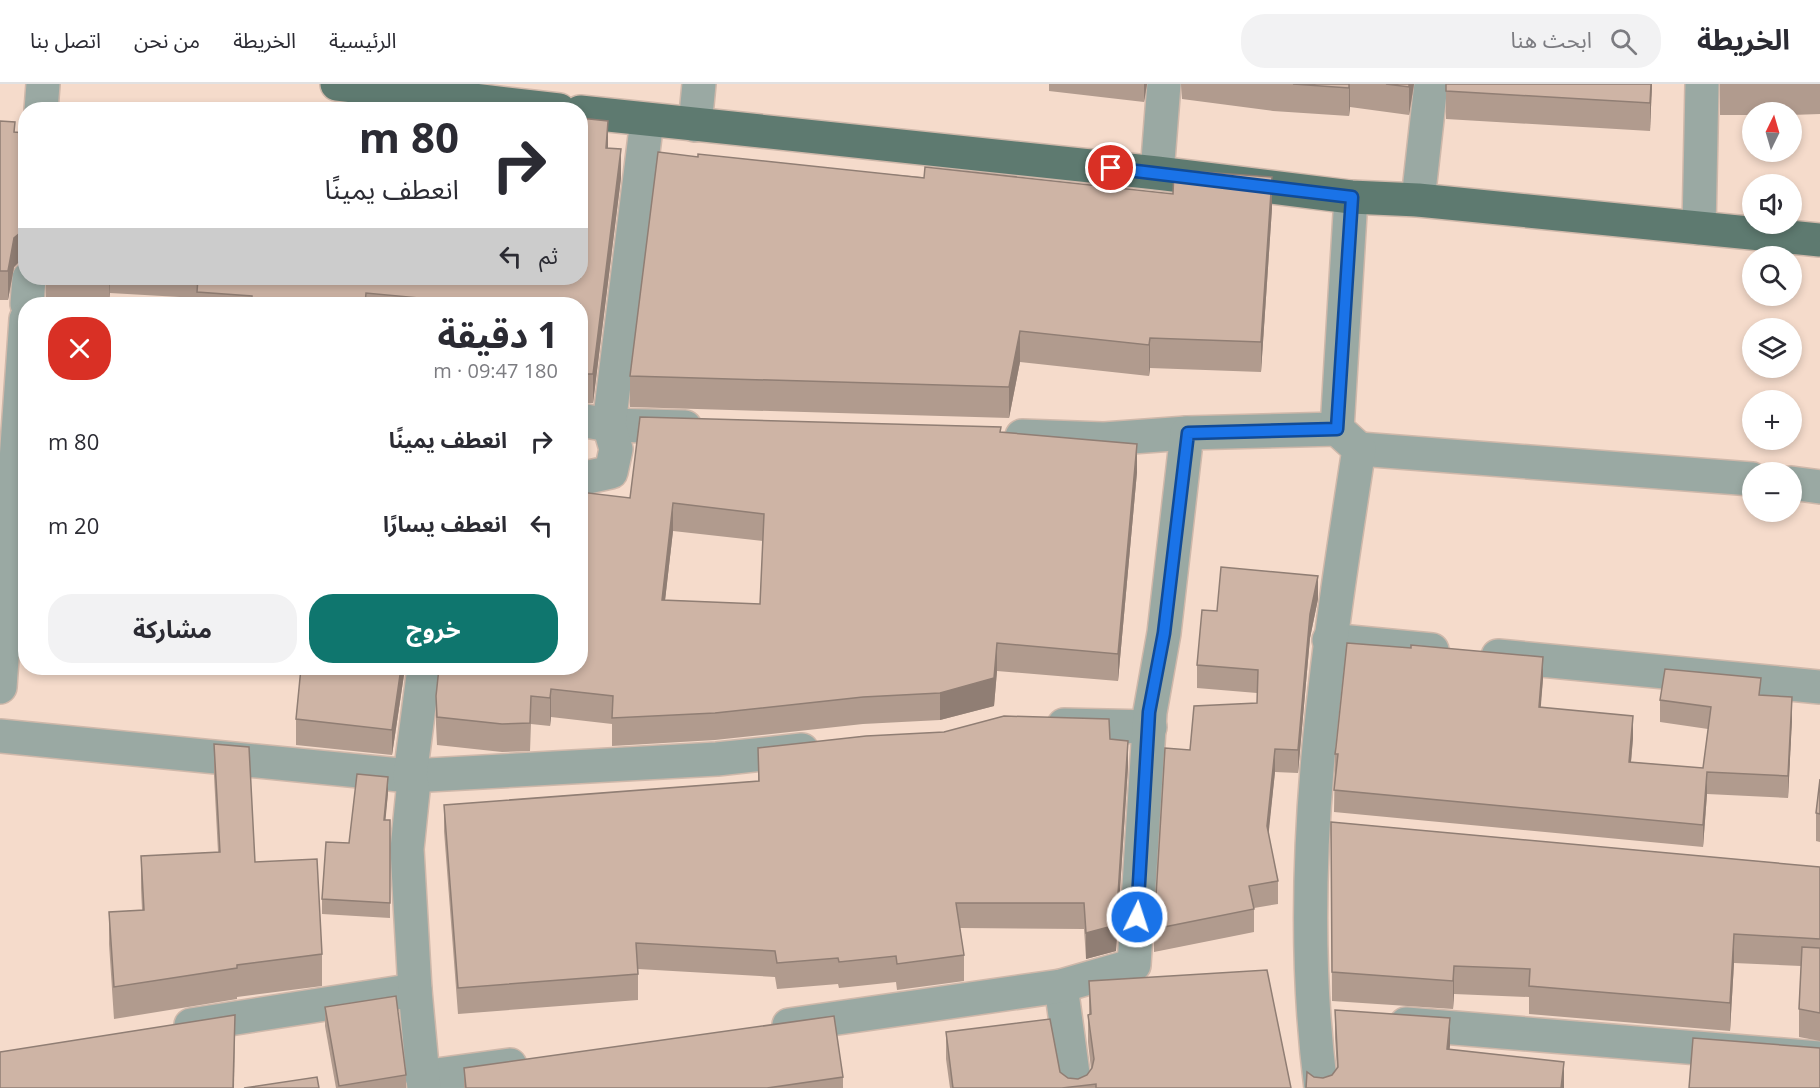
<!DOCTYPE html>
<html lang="ar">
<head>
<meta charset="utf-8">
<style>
  :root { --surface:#fff; --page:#f2f2f3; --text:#2b2b33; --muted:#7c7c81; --line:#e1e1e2; --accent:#0f766e }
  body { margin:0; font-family:"Open Sans","Noto Sans Arabic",sans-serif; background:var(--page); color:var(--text); direction:rtl; height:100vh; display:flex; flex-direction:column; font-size:22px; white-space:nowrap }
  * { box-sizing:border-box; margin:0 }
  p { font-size:20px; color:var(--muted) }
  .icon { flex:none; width:33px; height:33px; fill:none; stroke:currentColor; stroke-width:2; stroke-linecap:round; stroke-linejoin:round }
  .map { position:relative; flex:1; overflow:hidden; direction:ltr }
  .details { position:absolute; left:18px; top:213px; width:570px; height:378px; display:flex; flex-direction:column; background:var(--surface); border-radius:24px; box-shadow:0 3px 9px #0003; direction:rtl }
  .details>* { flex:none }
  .banner { position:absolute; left:18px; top:18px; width:570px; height:183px; border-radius:24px; box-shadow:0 3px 9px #0003; direction:rtl; background:#fff; color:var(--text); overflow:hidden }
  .needle { width:39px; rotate:5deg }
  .fabs { position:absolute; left:1742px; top:18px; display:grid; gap:12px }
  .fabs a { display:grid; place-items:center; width:60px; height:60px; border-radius:50%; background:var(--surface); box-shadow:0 3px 9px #0003; font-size:30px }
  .pin { position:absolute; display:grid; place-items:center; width:51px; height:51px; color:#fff; margin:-26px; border:3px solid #fff; border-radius:50%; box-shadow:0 2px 6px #0007 }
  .me { position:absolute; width:66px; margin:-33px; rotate:4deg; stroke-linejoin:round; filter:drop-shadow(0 0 4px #0008) }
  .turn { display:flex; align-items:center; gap:21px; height:126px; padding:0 30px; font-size:27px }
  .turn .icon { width:78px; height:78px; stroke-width:2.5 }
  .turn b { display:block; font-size:42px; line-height:51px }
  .then { display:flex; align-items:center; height:57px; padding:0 30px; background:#0003; gap:12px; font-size:22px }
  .round { display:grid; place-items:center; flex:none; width:63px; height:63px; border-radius:24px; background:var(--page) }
  .headline { display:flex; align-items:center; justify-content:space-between; height:102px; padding:0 30px }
  h1 { font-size:36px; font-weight:700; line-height:45px }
  .primary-button { display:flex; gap:12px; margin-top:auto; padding:12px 30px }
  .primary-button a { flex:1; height:69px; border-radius:24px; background:var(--accent); color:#fff; font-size:24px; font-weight:700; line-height:69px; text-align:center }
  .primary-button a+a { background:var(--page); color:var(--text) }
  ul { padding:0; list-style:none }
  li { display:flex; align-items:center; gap:18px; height:84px; padding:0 30px }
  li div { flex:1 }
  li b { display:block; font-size:22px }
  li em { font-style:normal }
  header { display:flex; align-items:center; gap:36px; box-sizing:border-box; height:84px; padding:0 30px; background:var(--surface); border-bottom:2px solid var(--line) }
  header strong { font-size:28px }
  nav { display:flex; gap:33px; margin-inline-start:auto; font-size:21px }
  .search { width:420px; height:54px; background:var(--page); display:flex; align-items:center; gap:15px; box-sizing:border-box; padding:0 21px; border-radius:24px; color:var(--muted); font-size:22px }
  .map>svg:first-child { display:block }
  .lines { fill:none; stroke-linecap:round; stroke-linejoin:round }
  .minor-casing { stroke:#cfb8aa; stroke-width:36 }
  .major-casing { stroke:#cfb8aa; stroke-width:36 }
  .minor { stroke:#9aa9a3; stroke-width:33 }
  .major { stroke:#5e7a70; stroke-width:33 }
  .wall { fill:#b19b8e; fill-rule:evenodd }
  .shaded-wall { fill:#907e74 }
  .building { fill:#ceb4a5; stroke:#907e74; stroke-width:1.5; fill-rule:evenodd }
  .route-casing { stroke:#114b97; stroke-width:15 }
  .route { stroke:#1a73e8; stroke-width:10 }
</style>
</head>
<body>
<header>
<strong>الخريطة</strong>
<div class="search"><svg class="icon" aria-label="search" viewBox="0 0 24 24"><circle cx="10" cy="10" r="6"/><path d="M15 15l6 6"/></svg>ابحث هنا</div>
<nav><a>الرئيسية</a><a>الخريطة</a><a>من نحن</a><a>اتصل بنا</a></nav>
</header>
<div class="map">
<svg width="1820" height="1004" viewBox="0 0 1820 1004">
  <rect width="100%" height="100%" fill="#f5dbcb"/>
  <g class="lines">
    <!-- minor casing -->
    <g class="minor-casing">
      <g id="minor">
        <path d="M 41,26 L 43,0"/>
        <path d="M 695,41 L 699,0"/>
        <path d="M 1157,89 L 1164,0"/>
        <path d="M 1418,116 L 1431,0"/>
        <path d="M 1699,144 L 1702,0"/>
        <path d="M 27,220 L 29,194"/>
        <path d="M 580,336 L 609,341 L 685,343"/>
        <path d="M 1022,352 L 1104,355 L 1187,349"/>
        <path d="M 1359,365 L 1752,395"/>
        <path d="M 580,395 L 611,388 L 616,365 L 609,341 L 647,36"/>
        <path d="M 1791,399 L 1820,403"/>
        <path d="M 1329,556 L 1432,566"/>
        <path d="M 1498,572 L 1820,603"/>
        <path d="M 0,603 L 26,235"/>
        <path d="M 1064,641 L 1150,643"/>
        <path d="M 0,652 L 410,692 L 717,675 L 802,666"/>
        <path d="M 1061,902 L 1075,1004"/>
        <path d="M 1406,940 L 1820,974"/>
        <path d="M 191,941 L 415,906"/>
        <path d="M 789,941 L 1061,902 L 1134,881 L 1150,628 L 1164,549 L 1187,349 L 1337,345"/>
        <path d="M 422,993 L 510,981"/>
        <path d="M 424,1004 L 415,906 L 407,765 L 413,707 L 410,692 L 424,584"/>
        <path d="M 1321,1004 C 1293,790 1326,577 1359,365 L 1337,345 L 1351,113"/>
      </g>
    </g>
    <!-- major casing -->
    <g class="major-casing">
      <g id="major">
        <path d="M 337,0 L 559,26"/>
        <path d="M 580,28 L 1157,89 L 1351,113 L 1418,116 L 1820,156"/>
      </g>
    </g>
    <!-- minor -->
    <use href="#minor" class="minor"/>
    <!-- major -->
    <use href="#major" class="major"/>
  </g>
  <!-- wall -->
  <g class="wall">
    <path d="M 1049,0 L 1147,0 L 1144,18 L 1049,7 Z"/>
    <path d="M 1181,0 L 1414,0 L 1409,31 L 1350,23 L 1349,32 L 1273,27 L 1182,15 Z"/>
    <path d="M 1652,0 L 1650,47 L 1446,35 L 1446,7 Z"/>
    <path d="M 1720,0 L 1820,0 L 1820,30 L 1791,31 L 1791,28 L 1752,28 L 1752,31 L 1720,31 Z"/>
    <path d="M 0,37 L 15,48 L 26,49 L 26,176 L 20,177 L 14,183 L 8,216 L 0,216 Z"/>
    <path d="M 608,64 L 621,94 L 593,319 L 580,319 L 580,220 L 197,220 L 197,214 L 110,209 L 109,220 L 71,220 L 46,219 L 46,194 L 580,194 Z"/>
    <path d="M 698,73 L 1272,124 L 1261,288 L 1150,284 L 1149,292 L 1020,278 L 1009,334 L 630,323 L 630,292 Z"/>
    <path d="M 1001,348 L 1137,388 L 1118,597 L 997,587 L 994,622 L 940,636 L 863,640 L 715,656 L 612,662 L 612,640 L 551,633 L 550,642 L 531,640 L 530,667 L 502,668 L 437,661 L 436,640 L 436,612 L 630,414 ZM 673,447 L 763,457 L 760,520 L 665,516 Z"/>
    <path d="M 1318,515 L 1310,554 L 1298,689 L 1275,688 L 1268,750 L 1278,797 L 1278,820 L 1254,824 L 1254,848 L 1154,868 L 1154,845 L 1190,666 L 1257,619 L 1257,609 L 1197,604 L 1197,581 L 1217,527 Z"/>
    <path d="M 301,584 L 405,584 L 392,671 L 296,661 L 296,635 Z"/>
    <path d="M 1543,595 L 1540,624 L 1633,654 L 1631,678 L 1703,684 L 1708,645 L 1660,638 L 1660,616 L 1761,612 L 1792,635 L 1788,714 L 1707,710 L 1703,763 L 1334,728 L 1335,670 Z"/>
    <path d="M 1110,655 L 1128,683 L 1116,867 L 1086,875 L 1084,845 L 960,844 L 964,871 L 964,897 L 897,906 L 896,898 L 839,904 L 838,900 L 777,905 L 775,893 L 638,885 L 638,916 L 458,930 L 444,747 L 444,721 L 758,697 L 758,664 Z"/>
    <path d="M 214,660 L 255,778 L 322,870 L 322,902 L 237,913 L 237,915 L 114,935 L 109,860 L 109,828 L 142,826 L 141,804 L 141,772 L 218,768 L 214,692 Z"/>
    <path d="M 1820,695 L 1820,758 L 1816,757 L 1816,729 Z"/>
    <path d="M 388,709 L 385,736 L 390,736 L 390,834 L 322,830 L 322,815 L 349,759 Z"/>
    <path d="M 1331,738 L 1820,783 L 1820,957 L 1799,953 L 1799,925 L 1801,882 L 1734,879 L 1730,947 L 1529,930 L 1529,913 L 1454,910 L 1453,925 L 1332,917 Z"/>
    <path d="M 1089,897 L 1291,1004 L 950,1004 L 946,975 L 946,948 L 1060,988 L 1068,994 L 1078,995 L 1087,991 L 1091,985 L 1088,958 L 1088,931 L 1089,930 Z"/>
    <path d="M 325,923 L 406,991 L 406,1004 L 336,1004 L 325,942 Z"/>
    <path d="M 1335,926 L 1450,966 L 1564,1004 L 1306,1004 L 1314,993 L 1323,994 L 1332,991 L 1337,985 L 1335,954 Z"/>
    <path d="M 464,984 L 843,993 L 843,1004 L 464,1004 Z"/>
  </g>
  <!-- shaded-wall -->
  <g class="shaded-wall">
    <path d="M 1144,0 L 1147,0 L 1144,18 Z"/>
    <path d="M 1350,0 L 1350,23 L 1349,32 L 1349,4 Z"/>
    <path d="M 1409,0 L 1414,0 L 1409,31 Z"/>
    <path d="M 1651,0 L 1652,0 L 1650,47 L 1650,19 Z"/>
    <path d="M 608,37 L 608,66 L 606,64 Z"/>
    <path d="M 621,65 L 621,94 L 593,319 L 593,290 Z"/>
    <path d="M 1272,93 L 1272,124 L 1261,288 L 1261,258 Z"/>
    <path d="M 26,148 L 26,176 L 20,177 L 14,183 L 8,216 L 8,187 L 14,154 L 20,149 Z"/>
    <path d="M 109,194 L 110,194 L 109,220 Z"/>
    <path d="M 1020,247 L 1020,278 L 1009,334 L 1009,303 Z"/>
    <path d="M 1150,254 L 1150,284 L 1149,292 L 1149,261 Z"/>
    <path d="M 1137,360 L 1137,388 L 1118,597 L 1118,570 Z"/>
    <path d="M 673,419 L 673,447 L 662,543 L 662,516 Z"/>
    <path d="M 1318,492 L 1318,515 L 1310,554 L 1298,689 L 1298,666 L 1310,530 Z"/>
    <path d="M 997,559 L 997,587 L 994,622 L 940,636 L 940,609 Z"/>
    <path d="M 1543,573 L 1543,595 L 1539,646 L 1539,623 Z"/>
    <path d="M 401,584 L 405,584 L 392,671 L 392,646 Z"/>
    <path d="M 551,605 L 551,633 L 550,642 L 550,614 Z"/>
    <path d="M 1792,613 L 1792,635 L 1788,714 L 1788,692 Z"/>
    <path d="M 1633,632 L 1633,654 L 1629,700 L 1629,678 Z"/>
    <path d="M 1128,657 L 1128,683 L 1116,867 L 1086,875 L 1086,849 Z"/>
    <path d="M 1275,665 L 1275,688 L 1267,765 L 1267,742 Z"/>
    <path d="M 1707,688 L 1707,710 L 1703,763 L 1703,741 Z"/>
    <path d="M 388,693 L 388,709 L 384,752 L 384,736 Z"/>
    <path d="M 1734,850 L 1734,879 L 1730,947 L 1730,919 Z"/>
    <path d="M 1454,882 L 1454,910 L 1453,925 L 1453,897 Z"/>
    <path d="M 235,931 L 234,1004 L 233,1004 Z"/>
    <path d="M 1450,934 L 1450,962 L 1447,993 L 1447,965 Z"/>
    <path d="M 1564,978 L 1564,1004 L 1561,1004 Z"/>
  </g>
  <!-- building -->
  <g class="building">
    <path d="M 1293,0 L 1349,0 L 1349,4 Z"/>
    <path d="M 1386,0 L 1409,0 L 1409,3 Z"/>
    <path d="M 1446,0 L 1651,0 L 1650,19 L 1446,7 Z"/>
    <path d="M 445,21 L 489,26 L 445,26 Z"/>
    <path d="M 580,34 L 608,37 L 606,64 L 621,65 L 593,290 L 580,290 L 580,220 L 484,220 L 366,209 L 365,220 L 252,220 L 252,212 L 197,208 L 198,194 L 580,194 Z"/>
    <path d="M 0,37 L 15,38 L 14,48 L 26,49 L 26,148 L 20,149 L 14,154 L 8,187 L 0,187 Z"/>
    <path d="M 658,68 L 698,73 L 698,70 L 924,94 L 925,83 L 1173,110 L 1174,86 L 1272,93 L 1261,258 L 1150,254 L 1149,261 L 1020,247 L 1009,303 L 630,292 Z"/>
    <path d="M 640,333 L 1001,343 L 1000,348 L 1137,360 L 1118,570 L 997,559 L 994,594 L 940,609 L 863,613 L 715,629 L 612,634 L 613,612 L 551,605 L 550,614 L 531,612 L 530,639 L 502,640 L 437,633 L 436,612 L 439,584 L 580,584 L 580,408 L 630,414 ZM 673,419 L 764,430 L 760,520 L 662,516 Z"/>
    <path d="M 1221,483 L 1318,492 L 1310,530 L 1298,666 L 1275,665 L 1267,742 L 1278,797 L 1249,802 L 1254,825 L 1154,845 L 1165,664 L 1190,666 L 1194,622 L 1257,619 L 1258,586 L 1197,581 L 1202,526 L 1217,527 Z"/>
    <path d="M 1347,559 L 1411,564 L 1411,561 L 1543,573 L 1539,623 L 1633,632 L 1629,678 L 1703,684 L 1711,623 L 1660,616 L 1665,585 L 1761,594 L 1759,611 L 1792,613 L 1788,692 L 1707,688 L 1703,741 L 1334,706 L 1338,670 L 1335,670 L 1336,663 Z"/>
    <path d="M 301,584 L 401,584 L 392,646 L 296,635 Z"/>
    <path d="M 1004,632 L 1109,635 L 1110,655 L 1128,657 L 1116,841 L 1086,849 L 1084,819 L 956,819 L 964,871 L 897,880 L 896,872 L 839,878 L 838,874 L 777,879 L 775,867 L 636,859 L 638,890 L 458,904 L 444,721 L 759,697 L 758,664 L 866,652 L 944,648 Z"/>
    <path d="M 214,660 L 249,663 L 255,778 L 317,775 L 322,870 L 237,881 L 237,884 L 114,903 L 109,828 L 144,826 L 141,772 L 220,768 Z"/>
    <path d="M 357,690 L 388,693 L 384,736 L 390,736 L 390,819 L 322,815 L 326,758 L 349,759 Z"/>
    <path d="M 1820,695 L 1820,730 L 1816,729 Z"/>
    <path d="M 1331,738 L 1820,783 L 1820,855 L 1734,850 L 1730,919 L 1529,902 L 1530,885 L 1454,882 L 1453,897 L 1332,888 Z"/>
    <path d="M 1802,863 L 1820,864 L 1820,929 L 1799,925 Z"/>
    <path d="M 1267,886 L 1291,1004 L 1096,1004 L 1096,1000 L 1062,1004 L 953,1004 L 946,948 L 1050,935 L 1060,988 L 1068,994 L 1078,995 L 1087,991 L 1092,984 L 1094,975 L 1088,931 L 1091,930 L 1089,897 Z"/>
    <path d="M 396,912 L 406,991 L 339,1002 L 325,923 Z"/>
    <path d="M 1335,926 L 1450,934 L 1447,965 L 1564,978 L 1561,1004 L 1306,1004 L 1307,988 L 1314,993 L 1323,994 L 1332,991 L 1338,983 Z"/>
    <path d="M 235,931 L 233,1004 L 0,1004 L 0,968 Z"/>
    <path d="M 834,932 L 843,993 L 767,1004 L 466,1004 L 464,984 Z"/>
    <path d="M 1693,954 L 1820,964 L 1820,1004 L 1689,1004 Z"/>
    <path d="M 317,993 L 319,1004 L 244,1004 Z"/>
  </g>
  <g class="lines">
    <!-- route casing -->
    <g class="route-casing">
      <path id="route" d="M 1111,84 L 1352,113 L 1337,345 L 1188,349 L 1164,549 L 1149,628 L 1137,833"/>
    </g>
    <!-- route -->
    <use href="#route" class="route"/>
  </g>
</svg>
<div class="fabs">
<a><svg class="needle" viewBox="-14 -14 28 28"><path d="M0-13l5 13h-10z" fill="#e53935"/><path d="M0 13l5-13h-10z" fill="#7c7c81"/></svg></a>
<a><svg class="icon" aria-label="sound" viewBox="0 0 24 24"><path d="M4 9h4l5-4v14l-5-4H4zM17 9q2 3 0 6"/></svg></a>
<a><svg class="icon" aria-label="search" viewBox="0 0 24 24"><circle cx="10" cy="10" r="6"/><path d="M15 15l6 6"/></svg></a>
<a><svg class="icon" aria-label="layers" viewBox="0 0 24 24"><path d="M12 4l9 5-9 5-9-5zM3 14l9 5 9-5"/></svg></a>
<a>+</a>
<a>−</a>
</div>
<div class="pin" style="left:1111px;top:84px;background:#d93025"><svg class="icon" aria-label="arrive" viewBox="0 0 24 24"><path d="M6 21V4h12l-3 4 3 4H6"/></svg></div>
<svg class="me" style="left:1137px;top:833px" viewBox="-20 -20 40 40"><circle r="17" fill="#1a73e8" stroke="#fff" stroke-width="3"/><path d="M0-11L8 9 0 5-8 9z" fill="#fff"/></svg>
<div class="banner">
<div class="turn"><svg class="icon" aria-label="right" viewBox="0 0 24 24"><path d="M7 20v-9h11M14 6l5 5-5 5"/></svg><div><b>80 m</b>انعطف يمينًا</div></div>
<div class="then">ثم<svg class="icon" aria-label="left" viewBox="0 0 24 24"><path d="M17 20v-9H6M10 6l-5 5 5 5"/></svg></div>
</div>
<section class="details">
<div class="headline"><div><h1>1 دقيقة</h1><p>180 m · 09:47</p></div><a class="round" style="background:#d93025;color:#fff"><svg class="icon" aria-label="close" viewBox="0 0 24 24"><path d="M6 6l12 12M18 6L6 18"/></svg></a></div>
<ul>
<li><svg class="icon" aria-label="right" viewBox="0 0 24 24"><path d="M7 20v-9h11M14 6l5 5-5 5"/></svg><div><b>انعطف يمينًا</b></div><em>80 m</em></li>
<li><svg class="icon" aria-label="left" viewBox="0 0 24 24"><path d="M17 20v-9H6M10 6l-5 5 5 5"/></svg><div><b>انعطف يسارًا</b></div><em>20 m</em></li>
</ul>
<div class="primary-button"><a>خروج</a><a>مشاركة</a></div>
</section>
</div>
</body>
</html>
